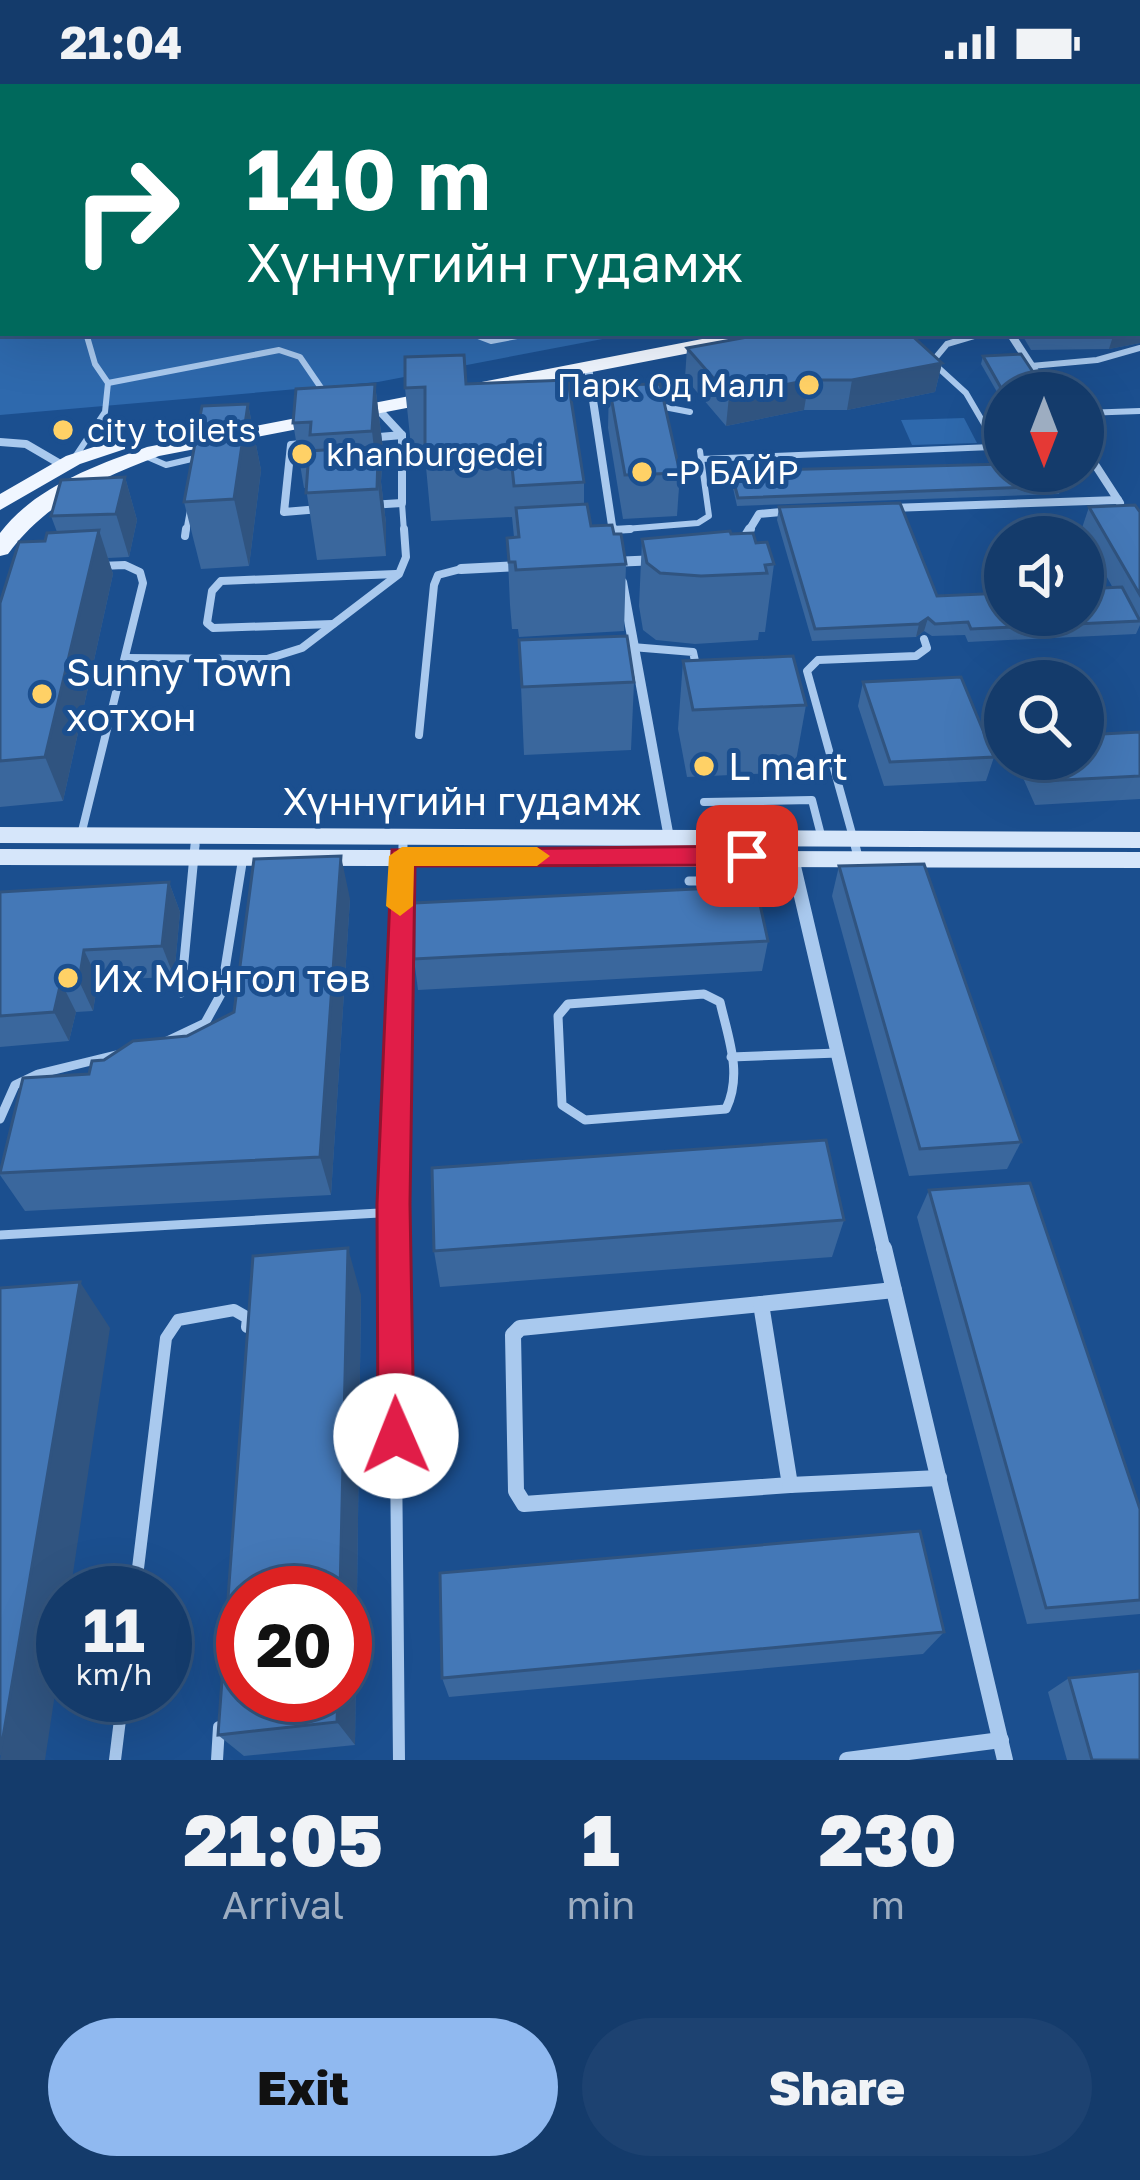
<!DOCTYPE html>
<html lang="en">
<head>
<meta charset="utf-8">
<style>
  :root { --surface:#143b6b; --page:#1d4271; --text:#f1f3f6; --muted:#9dadc1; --line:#33557e; --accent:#90b9f0 }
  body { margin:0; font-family:"Golos Text",sans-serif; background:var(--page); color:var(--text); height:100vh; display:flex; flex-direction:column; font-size:45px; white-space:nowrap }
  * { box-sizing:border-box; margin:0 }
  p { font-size:39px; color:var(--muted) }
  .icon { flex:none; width:66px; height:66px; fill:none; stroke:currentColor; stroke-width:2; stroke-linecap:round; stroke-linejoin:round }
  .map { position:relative; height:1676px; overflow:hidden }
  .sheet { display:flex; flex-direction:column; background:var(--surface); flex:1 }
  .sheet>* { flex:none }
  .banner { position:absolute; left:0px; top:0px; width:1140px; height:252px; box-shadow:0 12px 48px #0002,0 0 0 3px var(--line); background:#00695c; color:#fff; overflow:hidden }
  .needle { width:78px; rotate:180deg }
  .fabs { position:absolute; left:984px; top:288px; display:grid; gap:24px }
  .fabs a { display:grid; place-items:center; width:120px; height:120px; border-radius:50%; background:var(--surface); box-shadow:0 12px 48px #0002,0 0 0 3px var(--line); font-size:60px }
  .speed { position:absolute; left:36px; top:1482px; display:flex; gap:24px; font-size:60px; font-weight:700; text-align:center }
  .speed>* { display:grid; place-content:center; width:156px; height:156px; border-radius:50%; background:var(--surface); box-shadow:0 12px 48px #0002,0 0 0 3px var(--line); line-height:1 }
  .speed small { font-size:30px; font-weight:400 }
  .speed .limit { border:18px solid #d22; background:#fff; color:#111 }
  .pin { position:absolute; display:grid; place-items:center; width:102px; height:102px; color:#fff; margin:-51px; border-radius:24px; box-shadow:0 6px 18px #0006 }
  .me { position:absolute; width:132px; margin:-66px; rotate:359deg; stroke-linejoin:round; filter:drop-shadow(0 0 9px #0008) }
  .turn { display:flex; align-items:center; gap:42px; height:252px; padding:0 48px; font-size:54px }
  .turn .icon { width:156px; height:156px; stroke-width:2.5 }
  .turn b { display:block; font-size:84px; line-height:102px }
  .eta { display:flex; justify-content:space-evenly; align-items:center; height:204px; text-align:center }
  .eta b { font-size:72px; font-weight:800; line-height:84px }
  .button { display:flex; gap:24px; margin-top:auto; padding:24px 48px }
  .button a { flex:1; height:138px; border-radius:72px; background:var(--accent); color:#111; font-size:48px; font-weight:800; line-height:138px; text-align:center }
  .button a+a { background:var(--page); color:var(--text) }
  .status { display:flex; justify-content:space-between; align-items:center; height:84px; padding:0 60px; background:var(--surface); direction:ltr }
  .status svg { height:33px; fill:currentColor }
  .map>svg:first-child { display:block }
  .green { fill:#2e69ad }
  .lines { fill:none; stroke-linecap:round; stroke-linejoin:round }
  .lane-far3 { stroke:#a9c9ee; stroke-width:6 }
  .lane-far2 { stroke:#a9c9ee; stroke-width:8 }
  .lane-far1 { stroke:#a9c9ee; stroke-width:9 }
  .lane { stroke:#a9c9ee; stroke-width:12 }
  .street-far3 { stroke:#a9c9ee; stroke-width:8 }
  .street-far2 { stroke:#a9c9ee; stroke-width:10 }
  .street-far1 { stroke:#a9c9ee; stroke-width:14 }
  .street { stroke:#a9c9ee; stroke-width:16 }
  .secondary { fill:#d6e6fa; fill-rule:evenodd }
  .primary { fill:#f0f6ff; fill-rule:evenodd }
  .wall { fill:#3a679d }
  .shaded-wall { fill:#305480 }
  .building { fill:#4478b7; stroke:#305480; stroke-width:3 }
  .route { fill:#e11d48; stroke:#92132f; stroke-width:3 }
  .slow { fill:#f59e0b }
  .poi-dot { fill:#ffd166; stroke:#1b4f8f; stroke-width:4.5 }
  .labels { text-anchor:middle; stroke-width:10; stroke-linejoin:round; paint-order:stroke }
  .far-poi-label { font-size:33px; fill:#fff; stroke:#1b4f8f; text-anchor:start }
  .poi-label { font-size:39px; fill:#fff; stroke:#1b4f8f; text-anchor:start }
  .street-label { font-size:39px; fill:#fff; stroke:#1b4f8f }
</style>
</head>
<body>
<div class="status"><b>21:04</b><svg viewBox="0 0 49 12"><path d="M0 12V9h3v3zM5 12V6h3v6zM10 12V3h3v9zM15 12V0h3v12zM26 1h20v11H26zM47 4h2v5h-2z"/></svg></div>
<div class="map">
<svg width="1140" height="1676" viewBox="0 0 1140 1676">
  <rect width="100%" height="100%" fill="#1b4f8f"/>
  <!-- green -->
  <g class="green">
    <path d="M 0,0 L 1140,0 L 1140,154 L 1137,3 L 3,3 L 3,249 L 634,249 L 378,298 L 0,331 Z"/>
    <path d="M 964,334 L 977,359 L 912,361 L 901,336 Z"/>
  </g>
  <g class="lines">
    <!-- lane-far3 -->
    <g class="lane-far3">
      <path d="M 470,249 L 491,257 L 533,249"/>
      <path d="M 1031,282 L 1097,276 L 1140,264"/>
      <path d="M 108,299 L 279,266 L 300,273 L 328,314"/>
      <path d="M 654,321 L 690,328"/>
      <path d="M 1083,329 L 1140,327"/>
      <path d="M 143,371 L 166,381 L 200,373"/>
      <path d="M 701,375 L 992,363 L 994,357 L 966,309 L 932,278 L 947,260 L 984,249"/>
      <path d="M 73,376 L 105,328 L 108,299 L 95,280 L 86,249"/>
      <path d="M 402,419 L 404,448"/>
      <path d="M 613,446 L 698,439 L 709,432 L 700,367"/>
      <path d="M 186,448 L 190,426"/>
    </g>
    <!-- lane-far2 -->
    <g class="lane-far2">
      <path d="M 613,446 L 630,445"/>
      <path d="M 185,452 L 186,445"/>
      <path d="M 333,540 L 213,544 L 207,539 L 212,507 L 221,497 L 396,490"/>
      <path d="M 632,563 L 693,568 L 697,586"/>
      <path d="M 125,574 L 267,575 L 302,564 L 399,490 L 406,473 L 404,445"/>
      <path d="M 419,651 L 434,501 L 438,491 L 461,485"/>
      <path d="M 704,718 L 812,716 L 822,755"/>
      <path d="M 81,751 L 143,499 L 140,488 L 125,481 L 100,482"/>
      <path d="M 195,764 L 196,752"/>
      <path d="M 403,764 L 403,753"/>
      <path d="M 856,764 L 807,587 L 818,576 L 916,572 L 927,564 L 924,555"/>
    </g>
    <!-- lane-far1 -->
    <g class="lane-far1">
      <path d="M 855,761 L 858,773"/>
      <path d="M 689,797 L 797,797"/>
      <path d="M 181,909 L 195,761"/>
      <path d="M 704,910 L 720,918 C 728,953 743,990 726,1025 L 585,1036 L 562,1021 L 558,932 L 568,920 Z"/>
      <path d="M 165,958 L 205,939 L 221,910 L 243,773"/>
      <path d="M 731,973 L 838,969"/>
      <path d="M 0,1035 L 15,1001 L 38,990 L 120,970"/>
      <path d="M 394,1120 L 394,1167"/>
      <path d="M 0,1151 L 379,1129 L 394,1120 L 403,761"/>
    </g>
    <!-- lane -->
    <g class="lane">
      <path d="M 394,1164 L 399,1676"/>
      <path d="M 135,1509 L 166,1254 L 178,1236 L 234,1226 L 248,1234 L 247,1243"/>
      <path d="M 115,1676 L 123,1611"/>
      <path d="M 217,1676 L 219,1643"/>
    </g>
    <!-- street-far3 -->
    <g class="street-far3">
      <path d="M 1010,249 L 1049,309"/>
      <path d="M 588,283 L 613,448"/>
      <path d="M 368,354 L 402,351"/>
      <path d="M 0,358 L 26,360 L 62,381"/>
      <path d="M 312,359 L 291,361 L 284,428 L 320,425"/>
      <path d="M 1083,362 L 1120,419"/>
      <path d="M 370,421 L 402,419 L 402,351 L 377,324"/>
      <path d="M 891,424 L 1118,416"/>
      <path d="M 748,448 L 759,430 L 792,427"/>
    </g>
    <!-- street-far2 -->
    <g class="street-far2">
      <path d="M 613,445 L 616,466"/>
      <path d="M 741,460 L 750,445"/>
      <path d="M 612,478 L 658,476"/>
      <path d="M 461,485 L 520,482"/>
      <path d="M 622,498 L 669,754"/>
      <path d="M 787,755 L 789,764"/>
    </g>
    <!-- street-far1 -->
    <path class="street-far1" d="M 789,761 L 884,1167"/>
    <!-- street -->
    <g class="street">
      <path d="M 884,1164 L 1005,1676"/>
      <path d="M 761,1220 L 790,1401 L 524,1420 L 516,1407 L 513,1251 L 520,1244 Z"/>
      <path d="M 761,1220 L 894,1206"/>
      <path d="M 790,1401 L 939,1394"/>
      <path d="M 847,1676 L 1001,1656"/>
    </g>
    <!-- secondary -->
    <g class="secondary">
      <path d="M 0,743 L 1140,748 L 1140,764 L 0,759 Z"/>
      <path d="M 0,765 L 1140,768 L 1140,784 L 0,781 Z"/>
    </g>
    <!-- primary -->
    <g class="primary">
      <path d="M 1140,157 L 1140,167 L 1137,168 L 1137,158 Z"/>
      <path d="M 733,249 L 771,249 L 762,255 L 159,372 C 100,394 46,418 8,470 L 0,472 L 0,449 C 35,403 94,382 147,363 Z"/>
      <path d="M 118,355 L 125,357 L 125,365 L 80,380 L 0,426 L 0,410 L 66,372 Z"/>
    </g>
  </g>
  <!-- wall -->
  <g class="wall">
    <path d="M 1140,174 L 1140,259 L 1109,265 L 1031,266 L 1021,249 L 1137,249 Z"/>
    <path d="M 687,264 L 942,279 L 935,308 L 847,326 L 804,326 L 726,342 L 685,294 Z"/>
    <path d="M 983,272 L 1005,309 L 1005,322 L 981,280 Z"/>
    <path d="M 375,300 L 383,365 L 381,398 L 386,439 L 386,472 L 317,476 L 306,404 L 304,404 L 293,339 Z"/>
    <path d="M 466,300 L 584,398 L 584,421 L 591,442 L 614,450 L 626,480 L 624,547 L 519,553 L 518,545 L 512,545 L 510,521 L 507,454 L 514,453 L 512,433 L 431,437 L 425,372 L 412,372 L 405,304 Z"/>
    <path d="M 609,301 L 680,389 L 677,432 L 623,435 L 608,344 Z"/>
    <path d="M 248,320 L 261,386 L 249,482 L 201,485 L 184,418 Z"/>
    <path d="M 731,387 L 1061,402 L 1059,410 L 737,422 L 731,395 Z"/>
    <path d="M 125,393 L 137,436 L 129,473 L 108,474 L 113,490 L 63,717 L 0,723 L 0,519 L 45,457 L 57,448 L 51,432 Z"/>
    <path d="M 779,423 L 937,512 L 1113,504 L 1081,447 L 1089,423 L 1140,428 L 1140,541 L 1136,550 L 968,558 L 965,551 L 932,552 L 924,547 L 916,553 L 812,557 L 777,436 Z"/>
    <path d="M 731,450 L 756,459 L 774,480 L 765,548 L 759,548 L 758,556 L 695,560 L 656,556 L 643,546 L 639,522 L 642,455 Z"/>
    <path d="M 519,556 L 634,598 L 631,666 L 524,671 Z"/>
    <path d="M 683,577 L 806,621 L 794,688 L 687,693 L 678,645 Z"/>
    <path d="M 863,598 L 994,673 L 986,697 L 884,702 L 858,622 Z"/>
    <path d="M 1140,648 L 1140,715 L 1035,721 L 1016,678 L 1017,675 L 1083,675 Z"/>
    <path d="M 839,782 L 1021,1058 L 1007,1085 L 909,1092 L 832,812 Z"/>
    <path d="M 169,798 L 180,828 L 174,893 L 98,896 L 93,927 L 76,928 L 69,957 L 0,963 L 0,808 Z"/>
    <path d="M 350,815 L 331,1111 L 25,1127 L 0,1091 L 0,1086 L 89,990 L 104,976 L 187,952 L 234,928 Z"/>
    <path d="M 768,857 L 762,887 L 418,906 L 414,875 Z"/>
    <path d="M 929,1106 L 1140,1425 L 1140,1530 L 1027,1540 L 917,1133 Z"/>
    <path d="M 844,1136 L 832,1173 L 440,1203 L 434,1167 Z"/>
    <path d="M 361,1211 L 355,1661 L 244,1672 L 218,1651 Z"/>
    <path d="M 944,1548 L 923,1570 L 449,1613 L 442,1594 Z"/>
    <path d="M 1069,1594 L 1140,1676 L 1067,1676 L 1048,1608 Z"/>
  </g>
  <!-- shaded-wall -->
  <g class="shaded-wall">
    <path d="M 1137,230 L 1140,230 L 1140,259 L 1109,265 L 1114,249 L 1137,249 Z"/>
    <path d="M 942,279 L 935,308 L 847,326 L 852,296 Z"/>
    <path d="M 809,296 L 804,326 L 726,342 L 729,312 Z"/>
    <path d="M 375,300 L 383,365 L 381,398 L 386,439 L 386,472 L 372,347 Z"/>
    <path d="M 248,320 L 261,386 L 249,482 L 234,415 Z"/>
    <path d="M 125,393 L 137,436 L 129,473 L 116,430 Z"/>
    <path d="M 99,446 L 113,490 L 63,717 L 45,673 Z"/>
    <path d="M 928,534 L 924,547 L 916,553 L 919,540 Z"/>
    <path d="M 341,772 L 350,815 L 331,1111 L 320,1073 Z"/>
    <path d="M 169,798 L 180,828 L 174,893 L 162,862 Z"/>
    <path d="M 84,866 L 98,896 L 93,927 L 79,897 Z"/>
    <path d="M 61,898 L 76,928 L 69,957 L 54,928 Z"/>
    <path d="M 348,1164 L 361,1211 L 355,1661 L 337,1638 L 338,1611 L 345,1611 L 345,1509 L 340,1509 Z"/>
    <path d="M 80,1198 L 110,1244 L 70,1509 L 63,1509 L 63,1557 L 45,1676 L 0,1676 Z"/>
  </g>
  <!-- building -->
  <g class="building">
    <rect x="1137" y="174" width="3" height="56"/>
    <path d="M 769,249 L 909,249 L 942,279 L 852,296 L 809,296 L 729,312 L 687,264 Z"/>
    <path d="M 1021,270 L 1047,309 L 1005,309 L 1005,311 L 983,272 Z"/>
    <path d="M 464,271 L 466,300 L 568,296 L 584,398 L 514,402 L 510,364 L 425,367 L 425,303 L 405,304 L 405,273 Z"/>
    <path d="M 375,300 L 372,347 L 310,351 L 311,338 L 293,339 L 296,305 Z"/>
    <path d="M 660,300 L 680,389 L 625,391 L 609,301 Z"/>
    <path d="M 248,320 L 234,415 L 184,418 L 202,322 Z"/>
    <path d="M 371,363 L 370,373 L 378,373 L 377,405 L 306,409 L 309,367 Z"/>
    <path d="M 1005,380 L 1005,387 L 1054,387 L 1061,402 L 738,414 L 731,387 Z"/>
    <path d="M 125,393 L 116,430 L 51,432 L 61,396 Z"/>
    <path d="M 900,419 L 937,512 L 1005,509 L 1005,531 L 1083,531 L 1083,505 L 1122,503 L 1140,537 L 971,545 L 968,538 L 935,540 L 928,534 L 919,540 L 815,545 L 779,423 Z"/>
    <path d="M 587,420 L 591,442 L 612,441 L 614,450 L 621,450 L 626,480 L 516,486 L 515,478 L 509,478 L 507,454 L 519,453 L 516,424 Z"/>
    <path d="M 1135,421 L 1140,428 L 1140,511 L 1089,423 Z"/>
    <path d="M 99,446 L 45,673 L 0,677 L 0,519 L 19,458 L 45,457 L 47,449 Z"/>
    <path d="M 730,447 L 731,450 L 753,449 L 756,459 L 767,458 L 774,480 L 765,481 L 767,489 L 701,492 L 660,489 L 647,479 L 642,455 Z"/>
    <path d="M 627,552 L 634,598 L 522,603 L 519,556 Z"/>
    <path d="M 793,572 L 806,621 L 693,626 L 683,577 Z"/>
    <path d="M 961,593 L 994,673 L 890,678 L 863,598 Z"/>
    <path d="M 1140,648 L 1140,692 L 1044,697 L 1034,675 L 1083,675 L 1083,651 Z"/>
    <path d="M 341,772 L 320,1073 L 0,1089 L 23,994 L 89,990 L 92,977 L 104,976 L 133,957 L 187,952 L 234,928 L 254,775 Z"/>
    <path d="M 924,780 L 1021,1058 L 920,1065 L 839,782 Z"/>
    <path d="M 169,798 L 162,862 L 84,866 L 79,897 L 61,898 L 54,928 L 0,932 L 0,808 Z"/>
    <path d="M 756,802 L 768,857 L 414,875 L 414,819 Z"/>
    <path d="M 826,1056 L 844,1136 L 434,1167 L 432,1084 Z"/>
    <path d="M 1030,1099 L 1140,1425 L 1140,1516 L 1046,1524 L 929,1106 Z"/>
    <path d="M 348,1164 L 340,1509 L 243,1509 L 243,1611 L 338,1611 L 337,1638 L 218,1651 L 253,1172 Z"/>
    <path d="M 80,1198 L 0,1671 L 0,1204 Z"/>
    <path d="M 920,1447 L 944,1548 L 442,1594 L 440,1489 Z"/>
    <path d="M 1140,1587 L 1140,1676 L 1092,1676 L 1069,1594 Z"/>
  </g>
  <!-- route -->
  <path class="route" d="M 747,762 L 760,772 L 747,781 L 415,782 L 410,1120 L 414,1352 L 409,1364 L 396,1370 L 383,1364 L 378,1352 L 377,1120 L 392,766 Z"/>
  <!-- slow -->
  <path class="slow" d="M 402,763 L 537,763 L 550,772 L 537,782 L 414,782 L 413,822 L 400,832 L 386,822 L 389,772 Z"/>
  <!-- markers -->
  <g class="poi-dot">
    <circle cx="809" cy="301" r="12"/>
    <circle cx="63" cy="346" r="12"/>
    <circle cx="302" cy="370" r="12"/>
    <circle cx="642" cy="388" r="12"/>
    <circle cx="42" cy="610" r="12"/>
    <circle cx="704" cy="682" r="12"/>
    <circle cx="68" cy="894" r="12"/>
  </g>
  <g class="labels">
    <!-- far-poi labels -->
    <g class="far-poi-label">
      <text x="785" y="313" text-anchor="end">Парк Од Малл</text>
      <text x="87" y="358">city toilets</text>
      <text x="326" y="382">khanburgedei</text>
      <text x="666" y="400">-Р БАЙР</text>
    </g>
    <!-- poi labels -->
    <g class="poi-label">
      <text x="66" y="602">Sunny Town<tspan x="66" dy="45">хотхон</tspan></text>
      <text x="728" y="696">L mart</text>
      <text x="92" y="908">Их Монгол төв</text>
    </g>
    <!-- street labels -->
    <g class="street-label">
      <text x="462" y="731">Хүннүгийн гудамж</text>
    </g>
  </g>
</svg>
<div class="fabs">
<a><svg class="needle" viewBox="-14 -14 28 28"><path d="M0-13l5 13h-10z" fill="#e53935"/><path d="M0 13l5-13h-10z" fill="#9dadc1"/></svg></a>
<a><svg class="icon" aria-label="sound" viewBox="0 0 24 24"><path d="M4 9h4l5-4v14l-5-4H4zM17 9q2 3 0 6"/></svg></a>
<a><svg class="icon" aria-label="search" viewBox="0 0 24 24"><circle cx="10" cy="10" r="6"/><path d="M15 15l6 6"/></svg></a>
</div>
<div class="speed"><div>11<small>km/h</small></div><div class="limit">20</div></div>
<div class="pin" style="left:747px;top:772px;background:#d93025"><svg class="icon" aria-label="arrive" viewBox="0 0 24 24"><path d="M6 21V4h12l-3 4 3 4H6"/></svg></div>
<svg class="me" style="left:396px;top:1352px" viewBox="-20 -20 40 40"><circle r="19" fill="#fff"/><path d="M0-13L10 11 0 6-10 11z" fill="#e11d48"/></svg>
<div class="banner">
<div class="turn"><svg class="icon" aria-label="right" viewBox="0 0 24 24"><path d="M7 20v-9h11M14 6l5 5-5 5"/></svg><div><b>140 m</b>Хүннүгийн гудамж</div></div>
</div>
</div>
<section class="sheet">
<div class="eta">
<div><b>21:05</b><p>Arrival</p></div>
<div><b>1</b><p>min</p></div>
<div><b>230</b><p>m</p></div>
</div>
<div class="button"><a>Exit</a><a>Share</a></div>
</section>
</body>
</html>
